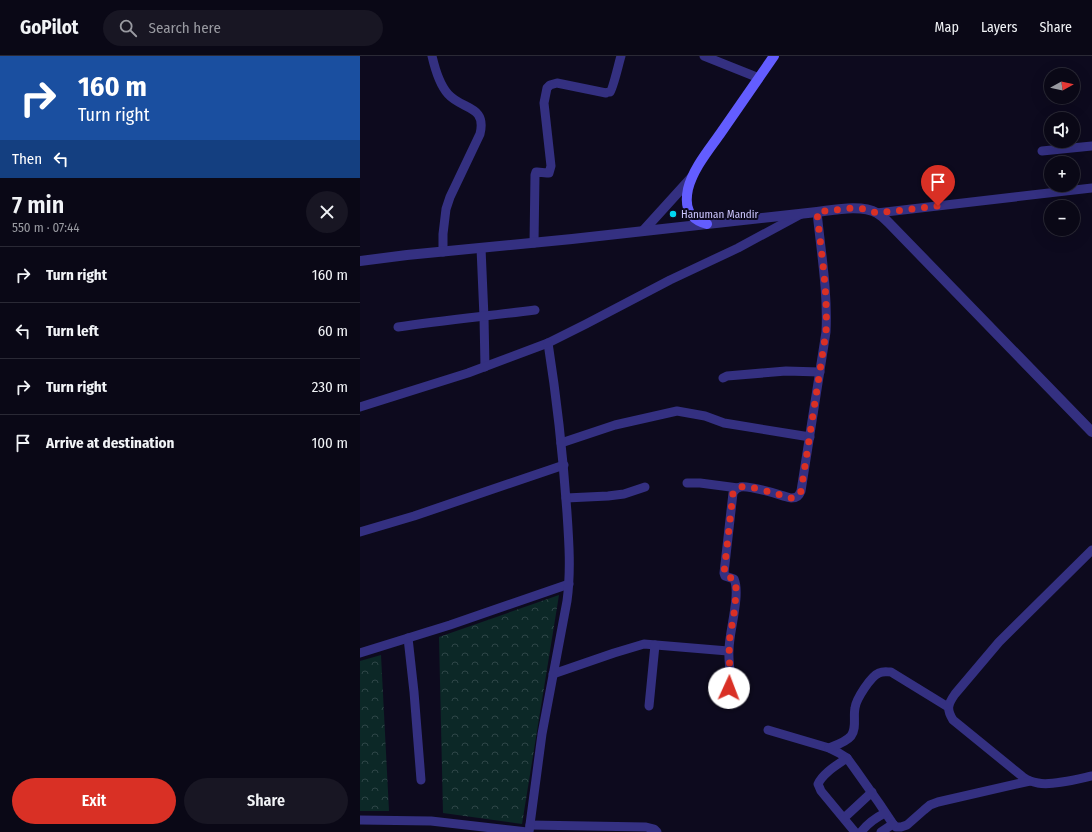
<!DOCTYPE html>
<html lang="en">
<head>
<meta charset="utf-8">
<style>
  :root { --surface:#0a0816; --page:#181623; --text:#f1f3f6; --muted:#999aa1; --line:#2a2935; --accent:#d93025 }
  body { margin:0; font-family:"Fira Sans Condensed",sans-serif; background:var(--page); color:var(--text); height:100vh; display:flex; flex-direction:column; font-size:15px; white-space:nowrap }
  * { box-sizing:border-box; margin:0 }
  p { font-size:13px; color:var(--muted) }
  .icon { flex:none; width:22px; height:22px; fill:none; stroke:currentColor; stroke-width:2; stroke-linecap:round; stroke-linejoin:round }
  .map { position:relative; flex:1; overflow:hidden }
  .side { display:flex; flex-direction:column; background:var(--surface); width:360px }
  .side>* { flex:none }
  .top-card { background:#1a4fa0; color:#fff; overflow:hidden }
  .needle { width:26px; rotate:82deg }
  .fabs { position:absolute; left:684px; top:12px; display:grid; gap:8px }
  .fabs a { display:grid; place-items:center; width:36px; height:36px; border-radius:50%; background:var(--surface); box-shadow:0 4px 16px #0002,0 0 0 1px var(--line); font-size:20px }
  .pin { position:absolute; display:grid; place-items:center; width:34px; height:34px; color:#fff; margin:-41px -17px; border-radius:50% 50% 50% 0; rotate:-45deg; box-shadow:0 0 4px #0007 }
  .pin .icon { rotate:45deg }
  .me { position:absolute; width:44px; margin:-22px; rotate:2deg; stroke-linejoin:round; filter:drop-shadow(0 0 3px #0008) }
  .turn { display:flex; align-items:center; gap:14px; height:84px; padding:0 12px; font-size:18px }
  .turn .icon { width:52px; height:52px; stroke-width:2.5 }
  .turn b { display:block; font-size:28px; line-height:34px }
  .then { display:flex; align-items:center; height:38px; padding:0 12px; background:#0003; gap:8px; font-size:15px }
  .round { display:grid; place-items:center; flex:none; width:42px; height:42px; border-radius:21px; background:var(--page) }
  .headline { display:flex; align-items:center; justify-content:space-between; height:68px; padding:0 12px }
  h1 { font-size:24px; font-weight:600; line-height:30px }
  .primary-button { display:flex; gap:8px; margin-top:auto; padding:8px 12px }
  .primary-button a { flex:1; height:46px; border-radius:24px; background:var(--accent); color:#fff; font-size:16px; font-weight:600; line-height:46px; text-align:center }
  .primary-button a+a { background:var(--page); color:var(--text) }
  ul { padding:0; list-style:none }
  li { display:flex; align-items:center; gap:12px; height:56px; padding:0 12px; border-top:1px solid var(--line) }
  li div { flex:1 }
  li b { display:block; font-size:15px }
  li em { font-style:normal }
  header { display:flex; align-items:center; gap:24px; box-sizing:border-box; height:56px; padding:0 20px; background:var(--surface); border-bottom:1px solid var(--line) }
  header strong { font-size:19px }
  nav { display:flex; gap:22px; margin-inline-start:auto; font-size:14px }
  .search { width:280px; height:36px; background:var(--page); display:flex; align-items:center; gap:10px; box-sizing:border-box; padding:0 14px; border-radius:22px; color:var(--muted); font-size:15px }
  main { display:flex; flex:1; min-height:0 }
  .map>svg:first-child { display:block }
  .forest { fill:url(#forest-crowns) }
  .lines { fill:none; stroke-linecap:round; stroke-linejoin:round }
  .minor { stroke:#343081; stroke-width:9 }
  .tertiary { stroke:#343081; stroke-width:10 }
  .secondary { stroke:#635dff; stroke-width:10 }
  .route { stroke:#d93025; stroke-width:7; stroke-dasharray:0 12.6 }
  .poi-dot { fill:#00d6f1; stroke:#0d0a1e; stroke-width:1.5 }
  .labels { text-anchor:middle; stroke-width:4; stroke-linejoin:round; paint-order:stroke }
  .poi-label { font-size:11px; fill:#cdc6ff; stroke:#0d0a1e; text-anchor:start }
</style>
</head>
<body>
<header>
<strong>GoPilot</strong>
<div class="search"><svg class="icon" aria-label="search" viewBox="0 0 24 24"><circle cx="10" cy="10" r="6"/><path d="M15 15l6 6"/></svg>Search here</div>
<nav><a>Map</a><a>Layers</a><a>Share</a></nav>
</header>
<main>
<section class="side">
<div class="top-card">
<div class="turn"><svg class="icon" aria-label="right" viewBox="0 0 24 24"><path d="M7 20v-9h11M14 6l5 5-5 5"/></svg><div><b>160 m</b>Turn right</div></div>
<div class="then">Then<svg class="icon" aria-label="left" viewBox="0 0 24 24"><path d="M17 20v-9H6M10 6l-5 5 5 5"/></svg></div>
</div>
<div class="headline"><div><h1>7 min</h1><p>550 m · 07:44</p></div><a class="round"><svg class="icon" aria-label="close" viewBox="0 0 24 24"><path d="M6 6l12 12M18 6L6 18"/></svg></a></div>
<ul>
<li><svg class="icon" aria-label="right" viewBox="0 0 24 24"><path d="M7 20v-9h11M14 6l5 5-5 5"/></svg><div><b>Turn right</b></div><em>160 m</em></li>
<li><svg class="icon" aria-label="left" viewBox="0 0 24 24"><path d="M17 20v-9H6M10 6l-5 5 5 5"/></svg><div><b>Turn left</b></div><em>60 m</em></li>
<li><svg class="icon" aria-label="right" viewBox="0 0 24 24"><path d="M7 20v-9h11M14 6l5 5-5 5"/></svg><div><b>Turn right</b></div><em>230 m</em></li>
<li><svg class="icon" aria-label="arrive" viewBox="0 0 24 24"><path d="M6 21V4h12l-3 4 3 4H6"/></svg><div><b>Arrive at destination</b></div><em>100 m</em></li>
</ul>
<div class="primary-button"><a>Exit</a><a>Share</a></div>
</section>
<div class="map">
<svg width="732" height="776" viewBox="0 0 732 776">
  <defs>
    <pattern id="forest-crowns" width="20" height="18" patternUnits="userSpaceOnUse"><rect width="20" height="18" fill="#0c2827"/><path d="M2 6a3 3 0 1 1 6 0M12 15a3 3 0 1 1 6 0" fill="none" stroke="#2e4647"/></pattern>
  </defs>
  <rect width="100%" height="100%" fill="#0d0a1e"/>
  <!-- forest -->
  <g class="forest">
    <path d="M 199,539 L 162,768 L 83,757 L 79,581 Z"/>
    <path d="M 21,599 L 29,755 L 0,755 L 0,605 Z"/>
  </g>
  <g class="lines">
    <!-- minor -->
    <g class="minor">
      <path d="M 72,0 C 75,13 79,28 88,38 C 102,54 127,49 120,78 L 90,141 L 86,153 L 83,178 L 83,196"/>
      <path d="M 344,0 L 399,22"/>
      <path d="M 682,95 L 732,90"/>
      <path d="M 517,157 L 732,132"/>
      <path d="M 174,187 L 175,119 L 176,116 L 177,116 L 187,117 L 189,117 L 191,110 L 184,47 L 187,32 L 190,29 L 197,27 L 246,37 C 247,36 249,36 250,36 C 253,33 259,6 261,0"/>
      <path d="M 121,192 L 124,261 L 125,311"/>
      <path d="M 38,271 C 84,264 129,260 175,254"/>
      <path d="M 363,322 L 367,320 L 426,315 L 460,316"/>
      <path d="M 0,351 L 108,317 L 188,287 L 226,268 L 310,224 L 378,192 L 441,158"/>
      <path d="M 201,387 L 255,369 L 317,355 L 345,360 L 364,367 L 450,381"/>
      <path d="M 327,427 L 340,427 L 378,432"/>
      <path d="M 206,442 L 248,440 L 264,438 L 285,431"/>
      <path d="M 0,476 L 54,460 L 204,409"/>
      <path d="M 732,494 L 639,586 L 595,638 C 588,648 586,653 593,664 L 663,721 C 667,724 672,726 678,727 C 691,730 718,723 732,720"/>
      <path d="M 48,582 L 54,636 L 61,724"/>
      <path d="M 0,597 L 90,569 L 209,528"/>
      <path d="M 193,618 L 254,597 L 284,588 L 368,595"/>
      <path d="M 360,642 C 366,639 368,636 369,631 C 372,618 368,606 369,594 C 369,576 381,538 374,523 L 365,520 L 364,517 L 373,437 C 375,434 376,432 380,431 C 391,429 419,439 431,442 C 437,442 439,440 441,435 L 466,276 C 468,236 461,196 457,156"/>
      <path d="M 289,650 L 295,589"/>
      <path d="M 408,674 L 469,692 L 479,697 L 487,702 L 495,713 L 519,747 L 533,768 L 536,771 L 541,771 L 547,769 L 564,754 L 570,749 L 578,746 L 670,725"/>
      <path d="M 469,692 C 477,689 486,686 491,680 C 497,672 493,661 495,652 C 496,643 511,620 519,617 C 523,615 527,616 531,616 L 588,651"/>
      <path d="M 487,702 C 477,709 463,717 458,728 L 461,735 L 495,776"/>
      <path d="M 484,762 L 512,736"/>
      <path d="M 0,764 L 71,765 L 167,776"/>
      <path d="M 170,769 L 286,771 L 294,773 L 297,776"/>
      <path d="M 169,776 L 182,678 L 207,545 C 211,516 209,486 207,457 C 203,399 197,344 188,287"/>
      <path d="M 501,776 C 508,767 515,762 525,757"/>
      <path d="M 521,776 L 533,768"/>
    </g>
    <!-- tertiary -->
    <g class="tertiary">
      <path d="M 283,175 L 332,121"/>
      <path d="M 0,205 L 47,199 L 212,183 L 457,156 C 474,154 501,148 517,157 C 521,159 525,163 529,167 L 732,376"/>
    </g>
    <!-- secondary -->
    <path class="secondary" d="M 347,168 C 329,163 324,152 328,133 C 333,113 348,95 360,78 C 378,52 396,26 414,0"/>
  </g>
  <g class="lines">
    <!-- route -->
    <path class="route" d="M 369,632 L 370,625 L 369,587 L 375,551 L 376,532 L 374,523 L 366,520 L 364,517 L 373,437 C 375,434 376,432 380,431 C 391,429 419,439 431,442 C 437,442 439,440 441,435 L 466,276 C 468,236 461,196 457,156 L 492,152 L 505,153 L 517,157 L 578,150"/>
  </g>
  <!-- markers -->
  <circle class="poi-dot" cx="313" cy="158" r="4"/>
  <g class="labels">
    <!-- poi labels -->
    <g class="poi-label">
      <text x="321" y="162">Hanuman Mandir</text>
    </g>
  </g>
</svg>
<div class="fabs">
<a><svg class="needle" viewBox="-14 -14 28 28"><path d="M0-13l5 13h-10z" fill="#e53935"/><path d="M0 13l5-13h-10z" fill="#999aa1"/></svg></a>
<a><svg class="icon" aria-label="sound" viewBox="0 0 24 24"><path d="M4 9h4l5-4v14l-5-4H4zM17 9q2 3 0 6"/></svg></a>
<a>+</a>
<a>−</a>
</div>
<div class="pin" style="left:578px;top:150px;background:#d93025"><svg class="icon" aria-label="arrive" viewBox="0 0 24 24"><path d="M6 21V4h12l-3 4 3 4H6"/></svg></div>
<svg class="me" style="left:369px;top:632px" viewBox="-20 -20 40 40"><circle r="19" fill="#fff"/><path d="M0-13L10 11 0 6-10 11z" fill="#d93025"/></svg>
</div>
</main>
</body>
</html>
